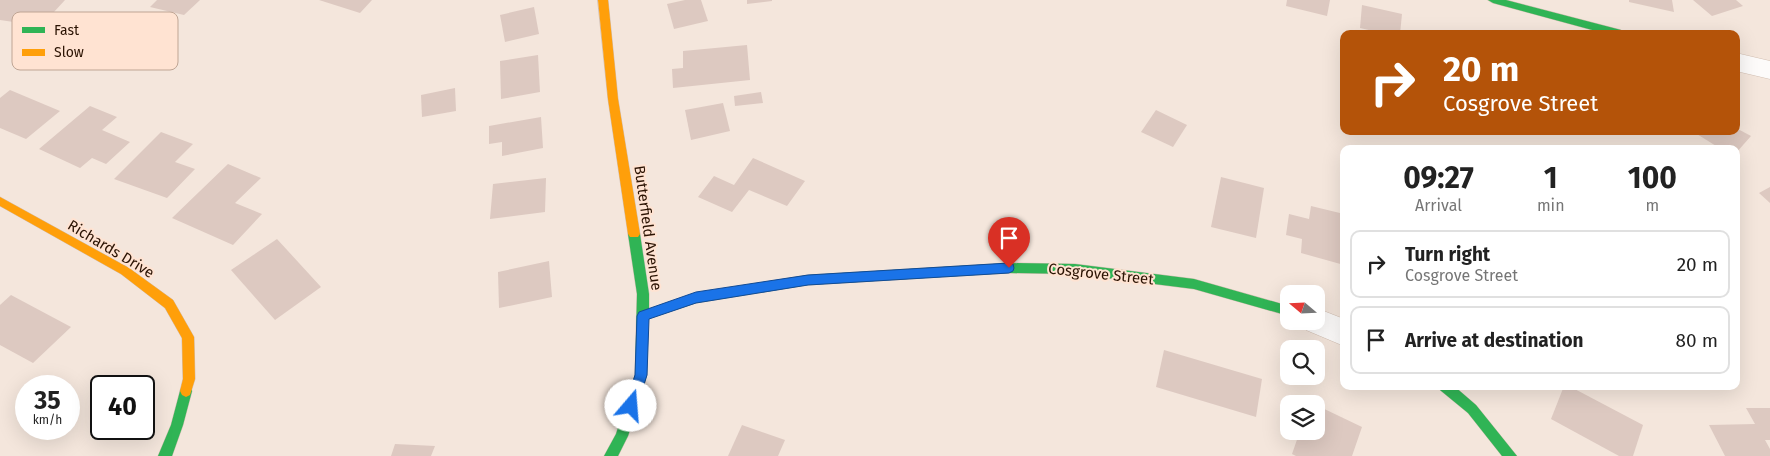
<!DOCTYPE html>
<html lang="en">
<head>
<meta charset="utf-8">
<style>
  :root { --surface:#fff; --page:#f2f2f2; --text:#222; --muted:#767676; --line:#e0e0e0 }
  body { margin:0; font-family:"Fira Sans",sans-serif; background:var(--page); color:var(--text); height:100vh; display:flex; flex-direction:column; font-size:19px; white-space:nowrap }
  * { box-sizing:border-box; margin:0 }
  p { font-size:16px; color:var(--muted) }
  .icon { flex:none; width:28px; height:28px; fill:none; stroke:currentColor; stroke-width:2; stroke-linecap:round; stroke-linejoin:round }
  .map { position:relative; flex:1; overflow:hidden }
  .drawer { position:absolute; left:1340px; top:145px; width:400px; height:245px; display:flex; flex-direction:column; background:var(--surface); border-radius:10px; box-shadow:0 5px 20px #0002 }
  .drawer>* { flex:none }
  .hud { position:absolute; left:1340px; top:30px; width:400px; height:105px; border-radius:10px; box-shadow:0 5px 20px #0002; background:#b45309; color:#fff; overflow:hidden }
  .needle { width:32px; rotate:289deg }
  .fabs { position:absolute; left:1280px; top:285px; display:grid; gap:10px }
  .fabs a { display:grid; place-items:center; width:45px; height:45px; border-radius:10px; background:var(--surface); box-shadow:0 5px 20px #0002; font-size:25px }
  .speed { position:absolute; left:15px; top:375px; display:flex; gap:10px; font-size:25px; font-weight:700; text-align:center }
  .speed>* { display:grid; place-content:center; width:65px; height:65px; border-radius:50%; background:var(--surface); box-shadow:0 5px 20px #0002; line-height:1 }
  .speed small { font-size:12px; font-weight:400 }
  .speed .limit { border:2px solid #111; border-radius:8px; background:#fff; color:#111 }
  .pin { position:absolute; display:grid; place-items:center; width:42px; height:42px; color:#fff; margin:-51px -21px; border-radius:50% 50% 50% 0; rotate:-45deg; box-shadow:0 0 5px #0007 }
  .pin .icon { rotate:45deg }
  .me { position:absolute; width:55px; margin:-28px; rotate:18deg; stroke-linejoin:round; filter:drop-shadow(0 0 4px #0008) }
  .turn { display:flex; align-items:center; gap:18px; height:105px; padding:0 20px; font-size:22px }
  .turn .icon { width:65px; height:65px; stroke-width:2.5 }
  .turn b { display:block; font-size:35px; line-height:42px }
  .eta { display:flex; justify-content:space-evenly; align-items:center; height:85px; text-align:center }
  .eta b { font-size:30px; font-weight:700; line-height:35px }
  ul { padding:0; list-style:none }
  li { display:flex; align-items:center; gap:15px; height:68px; margin:0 10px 8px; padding:0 10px; border:2px solid var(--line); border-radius:10px }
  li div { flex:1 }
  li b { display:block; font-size:19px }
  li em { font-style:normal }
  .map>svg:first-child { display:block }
  .building { fill:#ddc9c1 }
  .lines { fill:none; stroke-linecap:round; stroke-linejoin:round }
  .street-casing { stroke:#d2bfb2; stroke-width:1 }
  .fast-casing { stroke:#d2bfb2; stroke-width:1 }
  .slow-casing { stroke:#d2bfb2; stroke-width:1 }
  .street { fill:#fdfbfa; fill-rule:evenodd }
  .fast { fill:#30b455; fill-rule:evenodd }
  .slow { fill:#ff9f0a; fill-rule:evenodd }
  .route { fill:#1a73e8; stroke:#114b97 }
  .labels { text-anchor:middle; stroke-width:4; stroke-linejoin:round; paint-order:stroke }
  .street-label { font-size:15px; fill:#2b1303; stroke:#ffe3d2 }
  .key { fill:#ffe3d2; stroke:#bfa594; stroke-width:1 }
  .key-label { font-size:14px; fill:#2b1303 }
</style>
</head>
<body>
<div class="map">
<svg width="1770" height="456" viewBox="0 0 1770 456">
  <rect width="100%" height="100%" fill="#f4e6dc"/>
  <!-- building -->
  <g class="building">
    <path d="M 0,0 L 65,0 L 41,26 L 0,20 Z"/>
    <path d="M 157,0 L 200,0 L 184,15 L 150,7 Z"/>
    <path d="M 319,0 L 372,0 L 360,13 Z"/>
    <path d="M 685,0 L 701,0 L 708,21 L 674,29 L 667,4 Z"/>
    <path d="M 747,0 L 772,0 L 772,1 L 747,4 Z"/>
    <path d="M 1287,0 L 1330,0 L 1327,16 L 1286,6 Z"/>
    <path d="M 1629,0 L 1672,0 L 1674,12 L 1629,2 Z"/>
    <path d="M 1693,0 L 1736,0 L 1743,6 L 1712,16 Z"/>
    <path d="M 1362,5 L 1402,14 L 1400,34 L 1386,34 L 1360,28 Z"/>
    <path d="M 534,7 L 539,34 L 505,42 L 500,15 Z"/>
    <path d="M 747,45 L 750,80 L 673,88 L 672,69 L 683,68 L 683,51 Z"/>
    <path d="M 538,55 L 540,92 L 501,99 L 500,61 Z"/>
    <path d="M 455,88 L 456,111 L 422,117 L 421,95 Z"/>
    <path d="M 10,90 L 60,111 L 26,139 L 0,128 L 0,98 Z"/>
    <path d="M 761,92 L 763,103 L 735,106 L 734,96 Z"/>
    <path d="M 723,103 L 730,131 L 691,140 L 685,110 Z"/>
    <path d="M 90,106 L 117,117 L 102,130 L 130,142 L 106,164 L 92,158 L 80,168 L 39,149 Z"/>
    <path d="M 1156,110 L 1187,125 L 1173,147 L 1141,132 Z"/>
    <path d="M 541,117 L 543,148 L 502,156 L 502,142 L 489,144 L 489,126 Z"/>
    <path d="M 1736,128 L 1751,136 L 1736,153 L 1736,149 L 1721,149 L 1692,131 L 1736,131 Z"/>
    <path d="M 161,132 L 193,144 L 175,162 L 195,169 L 167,198 L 114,179 Z"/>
    <path d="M 753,158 L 805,181 L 787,206 L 749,190 L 732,212 L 698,197 L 714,176 L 734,185 Z"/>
    <path d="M 228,164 L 261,178 L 235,203 L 262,214 L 233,245 L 172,218 Z"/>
    <path d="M 1221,177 L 1264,188 L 1256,238 L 1211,227 Z"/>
    <path d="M 546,178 L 545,212 L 490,219 L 493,184 Z"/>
    <path d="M 1770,187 L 1770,203 L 1759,193 Z"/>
    <path d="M 1311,206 L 1344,214 L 1344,265 L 1301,253 L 1302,239 L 1286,235 L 1289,214 L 1309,219 Z"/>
    <path d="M 277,239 L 321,287 L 275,320 L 231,270 Z"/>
    <path d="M 549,261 L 552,297 L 499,308 L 498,272 Z"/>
    <path d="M 11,295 L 71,327 L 33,363 L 0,345 L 0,305 Z"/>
    <path d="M 1164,350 L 1262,379 L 1256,417 L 1156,387 Z"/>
    <path d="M 1564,386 L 1569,386 L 1643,425 L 1633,456 L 1619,456 L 1551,419 Z"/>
    <path d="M 1316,405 L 1362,427 L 1352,456 L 1296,456 L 1292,454 L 1300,431 L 1316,431 Z"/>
    <path d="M 1746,408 L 1770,408 L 1770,440 L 1765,440 L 1770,449 L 1770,456 L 1725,456 L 1709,425 L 1755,424 Z"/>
    <path d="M 742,425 L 785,440 L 778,456 L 728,456 Z"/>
    <path d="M 395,444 L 435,446 L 431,456 L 391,456 Z"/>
  </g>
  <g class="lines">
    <!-- street casing -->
    <g class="street-casing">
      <g id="street">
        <path d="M 1736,53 L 1770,61 L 1770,79 L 1736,71 Z"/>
        <path d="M 1316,308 L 1344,319 L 1344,346 L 1306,330 L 1301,321 L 1316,321 Z"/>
      </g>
    </g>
    <!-- fast casing -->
    <g class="fast-casing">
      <g id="fast">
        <path d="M 1488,0 L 1506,0 L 1621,30 L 1626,34 L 1607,34 L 1493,3 Z"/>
        <path d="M 634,229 L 638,231 L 640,234 L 649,294 L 649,309 L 696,293 L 808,275 L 1009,263 L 1075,264 L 1194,279 L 1289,306 L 1289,316 L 1194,289 L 1075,274 L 1009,273 L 808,285 L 696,303 L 648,319 L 647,375 L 628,436 L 618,456 L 604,456 L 616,434 L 635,375 L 637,294 L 628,234 L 630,231 Z"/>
        <path d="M 186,385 L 190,387 L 192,391 L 183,425 L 172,456 L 158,456 L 171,425 L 180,391 L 182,387 Z"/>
        <path d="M 1438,386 L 1454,386 L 1476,405 L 1517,456 L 1502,456 L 1468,413 L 1440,390 Z"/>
      </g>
    </g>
    <!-- slow casing -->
    <g class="slow-casing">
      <g id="slow">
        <path d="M 598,0 L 608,0 L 618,99 L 640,234 L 638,237 L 630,237 L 628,234 L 608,99 Z"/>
        <path d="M 0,197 L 129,268 L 173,300 L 194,337 L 195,379 L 190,395 L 186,397 L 182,395 L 180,391 L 183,379 L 182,338 L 165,308 L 121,274 L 0,206 Z"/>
      </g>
    </g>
    <!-- street -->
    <use href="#street" class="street"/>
    <!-- fast -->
    <use href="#fast" class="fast"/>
    <!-- slow -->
    <use href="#slow" class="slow"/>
  </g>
  <!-- route -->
  <path class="route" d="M 1009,263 L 1013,264 L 1014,268 L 1013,271 L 1009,273 L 808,285 L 696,303 L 649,319 L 647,375 L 636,410 L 631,411 L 627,410 L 625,406 L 635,375 L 637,316 L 639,312 L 696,292 L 808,275 Z"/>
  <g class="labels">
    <!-- street labels -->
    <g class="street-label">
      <text transform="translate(648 228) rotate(82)" y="5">Butterfield Avenue</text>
      <text transform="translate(111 249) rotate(31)" y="5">Richards Drive</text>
      <text transform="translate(1101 274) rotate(6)" y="5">Cosgrove Street</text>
    </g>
  </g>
  <!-- legend -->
  <rect x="12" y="12" width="166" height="58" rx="8" class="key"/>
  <rect x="22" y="27" width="23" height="6" fill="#30b455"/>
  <rect x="22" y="49" width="23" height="7" fill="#ff9f0a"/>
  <g class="key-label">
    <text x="54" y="35">Fast</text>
    <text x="54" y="57">Slow</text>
  </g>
</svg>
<div class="fabs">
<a><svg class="needle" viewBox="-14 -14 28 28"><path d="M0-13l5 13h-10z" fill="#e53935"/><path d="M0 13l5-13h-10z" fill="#767676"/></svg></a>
<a><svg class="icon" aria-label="search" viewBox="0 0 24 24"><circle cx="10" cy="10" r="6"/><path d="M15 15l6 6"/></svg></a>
<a><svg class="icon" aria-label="layers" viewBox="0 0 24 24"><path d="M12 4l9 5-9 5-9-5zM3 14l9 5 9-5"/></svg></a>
</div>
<div class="speed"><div>35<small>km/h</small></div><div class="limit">40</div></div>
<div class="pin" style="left:1009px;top:268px;background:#d93025"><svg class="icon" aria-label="arrive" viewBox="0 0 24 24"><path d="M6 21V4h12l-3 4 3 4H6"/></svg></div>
<svg class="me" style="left:631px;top:406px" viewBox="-20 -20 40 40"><circle r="19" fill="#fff"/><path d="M0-13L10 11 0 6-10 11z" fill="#1a73e8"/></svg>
<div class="hud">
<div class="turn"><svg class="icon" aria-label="right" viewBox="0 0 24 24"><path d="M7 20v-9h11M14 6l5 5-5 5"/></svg><div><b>20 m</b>Cosgrove Street</div></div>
</div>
<section class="drawer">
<div class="eta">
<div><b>09:27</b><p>Arrival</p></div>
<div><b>1</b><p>min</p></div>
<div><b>100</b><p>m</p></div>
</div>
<ul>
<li><svg class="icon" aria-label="right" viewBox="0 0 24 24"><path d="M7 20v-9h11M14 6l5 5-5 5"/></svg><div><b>Turn right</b><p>Cosgrove Street</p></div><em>20 m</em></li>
<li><svg class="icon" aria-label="arrive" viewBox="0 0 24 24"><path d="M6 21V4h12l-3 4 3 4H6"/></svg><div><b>Arrive at destination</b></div><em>80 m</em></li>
</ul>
</section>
</div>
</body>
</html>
